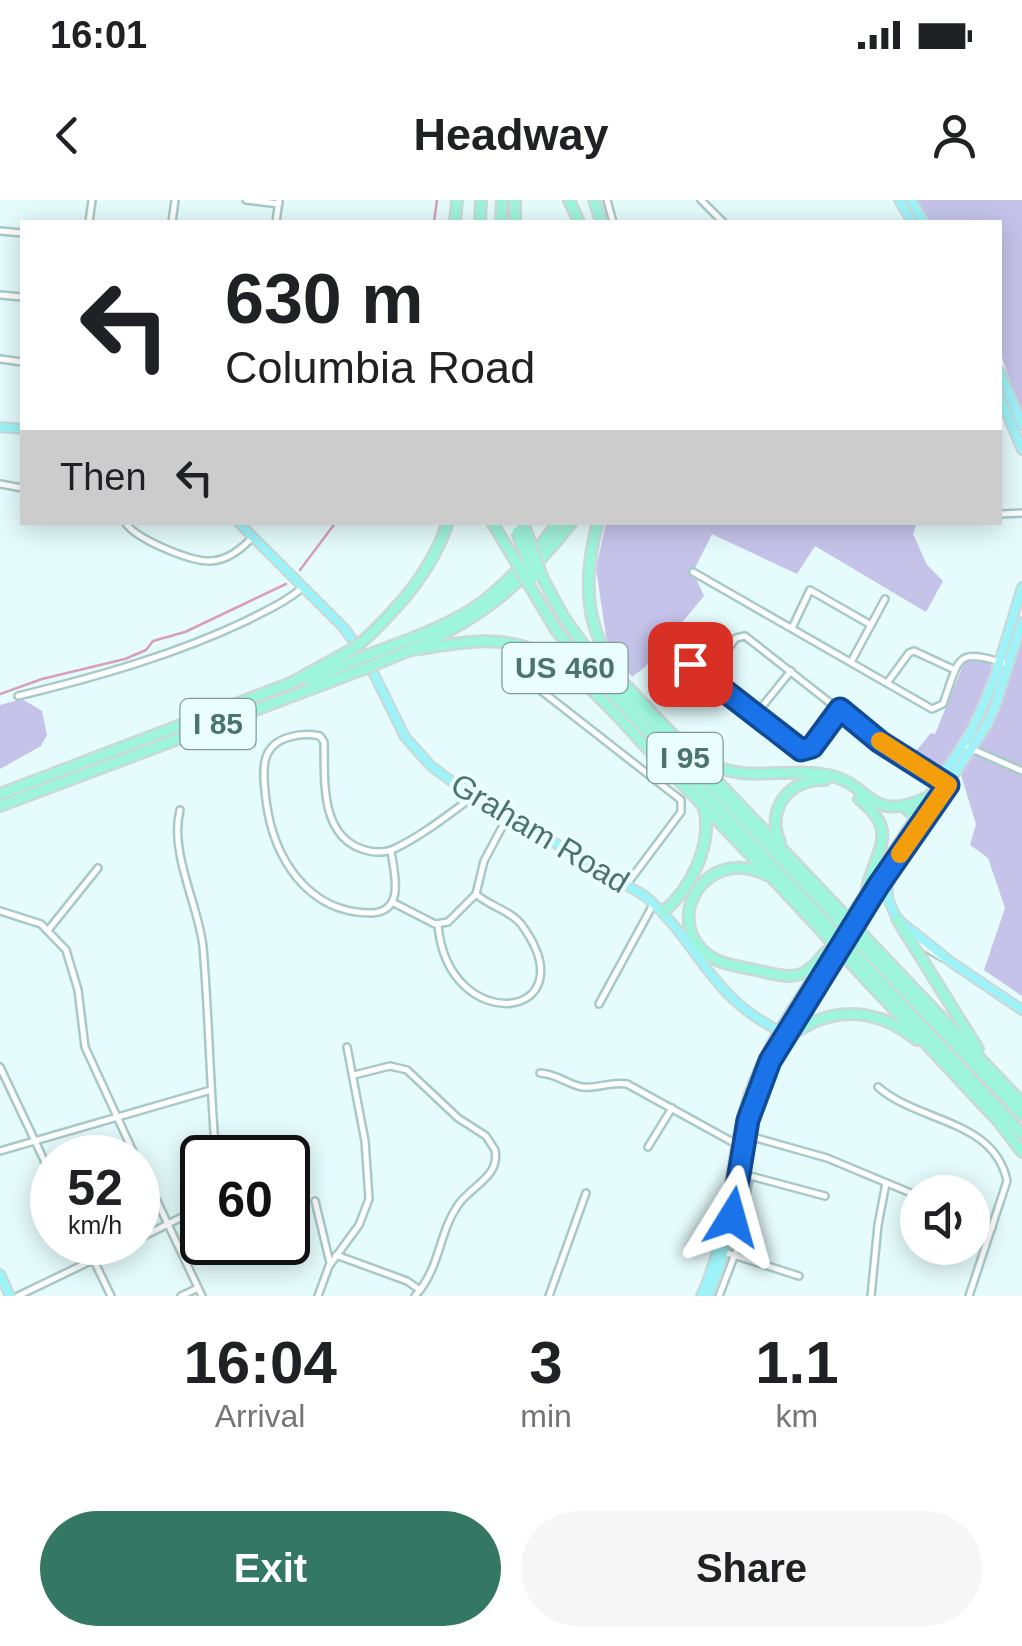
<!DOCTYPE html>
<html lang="en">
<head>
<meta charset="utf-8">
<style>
  :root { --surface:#fff; --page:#f6f6f6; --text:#202124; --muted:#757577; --accent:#347863 }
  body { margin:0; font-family:Helvetica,sans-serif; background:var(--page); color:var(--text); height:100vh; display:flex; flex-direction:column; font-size:38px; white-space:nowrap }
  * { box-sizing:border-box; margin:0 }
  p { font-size:32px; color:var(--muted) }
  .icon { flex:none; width:55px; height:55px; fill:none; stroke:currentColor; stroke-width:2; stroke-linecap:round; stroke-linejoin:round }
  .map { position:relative; height:1096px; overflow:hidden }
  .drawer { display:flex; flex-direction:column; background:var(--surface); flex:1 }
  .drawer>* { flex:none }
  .banner { position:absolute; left:20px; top:20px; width:982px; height:305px; border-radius:0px; box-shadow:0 5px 25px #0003; background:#fff; color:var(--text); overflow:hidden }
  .buttons { position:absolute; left:900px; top:975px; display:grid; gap:20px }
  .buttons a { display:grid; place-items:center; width:90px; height:90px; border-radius:50%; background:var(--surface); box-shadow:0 5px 25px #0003; font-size:50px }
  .speed { position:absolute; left:30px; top:935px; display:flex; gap:20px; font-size:50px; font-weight:700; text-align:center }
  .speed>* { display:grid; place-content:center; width:130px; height:130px; border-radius:50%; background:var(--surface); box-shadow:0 5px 25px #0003; line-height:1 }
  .speed small { font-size:25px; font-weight:400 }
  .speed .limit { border:5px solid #111; border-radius:15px; background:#fff; color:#111 }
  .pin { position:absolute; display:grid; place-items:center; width:85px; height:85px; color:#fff; margin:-42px; border-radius:20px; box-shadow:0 5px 15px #0006 }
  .me { position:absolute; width:110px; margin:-55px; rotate:8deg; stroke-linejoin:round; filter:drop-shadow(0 0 8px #0008) }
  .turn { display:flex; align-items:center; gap:35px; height:210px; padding:0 40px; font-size:45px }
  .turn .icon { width:130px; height:130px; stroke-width:2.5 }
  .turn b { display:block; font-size:70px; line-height:85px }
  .then { display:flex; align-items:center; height:95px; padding:0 40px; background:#0003; gap:20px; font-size:38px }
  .eta { display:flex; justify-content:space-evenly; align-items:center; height:170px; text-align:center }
  .eta b { font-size:60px; font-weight:600; line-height:70px }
  .action { display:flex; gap:20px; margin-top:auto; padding:20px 40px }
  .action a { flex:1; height:115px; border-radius:60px; background:var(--accent); color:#fff; font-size:40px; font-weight:600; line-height:115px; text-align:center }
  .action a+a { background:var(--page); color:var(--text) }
  .status { display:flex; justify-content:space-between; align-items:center; height:70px; padding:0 50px; background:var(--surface); direction:ltr }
  .status svg { height:28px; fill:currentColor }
  header { display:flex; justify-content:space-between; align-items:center; height:130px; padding:0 40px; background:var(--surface); font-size:45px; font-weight:600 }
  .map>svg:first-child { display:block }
  .green { fill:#c5c3e9 }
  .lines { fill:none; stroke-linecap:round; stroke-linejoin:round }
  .stream { stroke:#d7a0b6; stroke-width:2.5 }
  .minor-casing { stroke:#a8cac7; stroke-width:10 }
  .major-casing { stroke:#ccd8d6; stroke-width:12 }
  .highway-casing { stroke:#ccd8d6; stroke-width:14 }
  .minor { stroke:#fff; stroke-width:5 }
  .major { stroke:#9ef3f9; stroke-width:8 }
  .highway { stroke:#9df5db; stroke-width:9 }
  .highway-bridge-casing { stroke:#ccd8d6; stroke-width:14; stroke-linecap:butt }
  .highway-bridge { stroke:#9df5db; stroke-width:9 }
  .route-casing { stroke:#114b97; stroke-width:25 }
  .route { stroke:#1a73e8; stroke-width:18 }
  .slow { stroke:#f59e0b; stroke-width:18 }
  .labels { text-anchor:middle; stroke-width:8; stroke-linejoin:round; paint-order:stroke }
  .shield { fill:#ebfeff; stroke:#7a9d98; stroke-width:2.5 }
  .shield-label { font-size:30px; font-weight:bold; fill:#4a746c }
  .street-label { font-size:32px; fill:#4a746c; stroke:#ebfeff }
</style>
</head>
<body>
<div class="status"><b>16:01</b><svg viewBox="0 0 49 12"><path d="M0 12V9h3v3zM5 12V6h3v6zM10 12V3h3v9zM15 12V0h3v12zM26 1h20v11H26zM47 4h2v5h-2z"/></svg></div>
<header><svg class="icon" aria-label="back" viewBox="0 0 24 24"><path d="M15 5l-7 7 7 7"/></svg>Headway<svg class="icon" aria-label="person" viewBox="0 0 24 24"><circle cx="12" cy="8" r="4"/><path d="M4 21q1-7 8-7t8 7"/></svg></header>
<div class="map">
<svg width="1022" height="1096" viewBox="0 0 1022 1096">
  <rect width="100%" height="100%" fill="#e5fbfc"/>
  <!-- green -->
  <g class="green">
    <path d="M 909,0 L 1022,0 L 1022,217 L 1000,151 L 1000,22 L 922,22 Z"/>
    <path d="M 917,322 L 913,334 L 927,365 L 943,381 L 926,412 L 815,346 L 797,374 L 712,334 L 693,372 L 704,396 L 645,467 L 632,477 L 607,443 L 596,368 L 606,323 Z"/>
    <path d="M 1022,439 L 1022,796 L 984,770 L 1005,708 L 988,658 L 970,645 L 976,624 L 961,575 L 1003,500 Z"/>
    <path d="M 967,456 L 990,462 L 992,468 L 971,521 L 940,570 L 935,571 L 911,557 L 931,533 L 935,534 Z"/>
    <path d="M 22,499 L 42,511 L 47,535 L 41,546 L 0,569 L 0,505 Z"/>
  </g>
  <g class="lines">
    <!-- stream -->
    <g class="stream">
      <path d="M 434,22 L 437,0"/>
      <path d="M 300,370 L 336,322"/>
      <path d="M 0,494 L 42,479 L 125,459 L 146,450 L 153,441 L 185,432 L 286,384"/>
    </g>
    <!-- minor casing -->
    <g class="minor-casing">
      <g id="minor">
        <path d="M 246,0 L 279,4"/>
        <path d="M 607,0 L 613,22"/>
        <path d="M 701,0 L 723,22"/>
        <path d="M 89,22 L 92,0"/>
        <path d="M 172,22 L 175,0"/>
        <path d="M 276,22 L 279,0"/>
        <path d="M 0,31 L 22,33"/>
        <path d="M 0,95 L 22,97"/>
        <path d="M 0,159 L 22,162"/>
        <path d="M 0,284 L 22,288"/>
        <path d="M 1000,314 L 1022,313"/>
        <path d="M 125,322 C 135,339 191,362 211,361 C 228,360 241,349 252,338"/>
        <path d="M 693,372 L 932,509 L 943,504 C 961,454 955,448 1010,465"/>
        <path d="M 792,428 L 810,390 L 871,425"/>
        <path d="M 670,447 L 801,550 L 812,547 L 839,509"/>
        <path d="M 851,462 L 885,399"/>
        <path d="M 516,471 L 681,600 L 681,612 L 627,684"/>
        <path d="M 707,477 L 736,438 L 745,436 L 880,542 L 948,585"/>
        <path d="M 887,483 L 909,453 L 914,451 L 955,470"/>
        <path d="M 18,496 C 96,477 175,455 248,420 C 267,410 286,402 302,388"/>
        <path d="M 756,514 L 791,471"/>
        <path d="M 963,545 L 1022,571"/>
        <path d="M 180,610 C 169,653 199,706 203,747 C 209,817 210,888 216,958"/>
        <path d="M 391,651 C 394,672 406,712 371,713 C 307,713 273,657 266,600 C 263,574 258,545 290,537 C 300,534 310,534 320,536 L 324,542 C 325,579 319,637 365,650 C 375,653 386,653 396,648 C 423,635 449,614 474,596"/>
        <path d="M 392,702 L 435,724 L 448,722 L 476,694 L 484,661 L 508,616"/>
        <path d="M 0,711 L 41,724 L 66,750 L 78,790 L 85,847 L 136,958"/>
        <path d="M 438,725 C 448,839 592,820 521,724 C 511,711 489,706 476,694"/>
        <path d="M 49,729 L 98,668"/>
        <path d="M 921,741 L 926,748 L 943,758"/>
        <path d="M 599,804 L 654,703"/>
        <path d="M 0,867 L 52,977"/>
        <path d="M 540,873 C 557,874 567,884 582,887 C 598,889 611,881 627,884 L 738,945"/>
        <path d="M 354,875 L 390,866 L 407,870 L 458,918 L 486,936 L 495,950 C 500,977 472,985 458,1005 C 438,1034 441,1067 415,1096"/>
        <path d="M 878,887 C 919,923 994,919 1007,981 L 969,1096"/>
        <path d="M 742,934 L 827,958 L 918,996"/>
        <path d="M 648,947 L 672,908"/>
        <path d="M 0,951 L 211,890"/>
        <path d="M 138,961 L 202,1096"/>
        <path d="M 739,973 L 825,996"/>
        <path d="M 315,1001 L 330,1063"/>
        <path d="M 972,1020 L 992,1028"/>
        <path d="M 138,1039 L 202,1007"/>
        <path d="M 85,1042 L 111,1096"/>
        <path d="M 721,1051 L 799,1076"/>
        <path d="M 336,1055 L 407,1081 L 420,1090"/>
        <path d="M 18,1096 L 130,1042"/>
        <path d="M 181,1096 L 198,1088"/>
        <path d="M 318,1096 L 329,1066 L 359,1025 L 369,999 L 365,941 L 347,847"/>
        <path d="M 549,1096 L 586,993"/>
        <path d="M 719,1096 L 740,1041 L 749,976"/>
        <path d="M 871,1096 L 878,1025 L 886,983"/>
      </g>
    </g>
    <!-- major casing -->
    <g class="major-casing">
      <g id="major">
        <path d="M 899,0 L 912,22"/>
        <path d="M 911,0 L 924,22"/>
        <path d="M 1000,172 L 1022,225"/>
        <path d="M 1000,197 L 1022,250"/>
        <path d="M 0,227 L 22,229"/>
        <path d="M 238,322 L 344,428 L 368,462 L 405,537 L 431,566 L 458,586 L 645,696 C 700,743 708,797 782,832"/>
        <path d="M 887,675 L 888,699 L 897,719 L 951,762 L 1022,810"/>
        <path d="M 847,721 L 971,532 L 993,483 L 1022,387"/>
        <path d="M 853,726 L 985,528 L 995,507 L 1022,422"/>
        <path d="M 0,1074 L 10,1096"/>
        <path d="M 701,1096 C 729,1036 727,972 744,910 C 759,853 796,804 827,755"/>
        <path d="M 708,1096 C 736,1036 733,971 751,908 C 768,850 808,798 840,746"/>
      </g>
    </g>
    <!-- highway casing -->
    <g class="highway-casing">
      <g id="highway">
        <path d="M 569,0 L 579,22"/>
        <path d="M 594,0 L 601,22"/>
        <path d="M 455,22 L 457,0"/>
        <path d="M 480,22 L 481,0"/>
        <path d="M 501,22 L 502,0"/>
        <path d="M 515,22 L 515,0"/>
        <path d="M 492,322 L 510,352"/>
        <path d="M 598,322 C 585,371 582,421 613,464"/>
        <path d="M 542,377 L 563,416 L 598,465 L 832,713"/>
        <path d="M 529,385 L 556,430 L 577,456 L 824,721"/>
        <path d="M 363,441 C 399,407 432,371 448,322"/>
        <path d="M 411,450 C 450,445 487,435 525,447 C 577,464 617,517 654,555 C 709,611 764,669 818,727"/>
        <path d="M 371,454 C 404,441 440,429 471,410 C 504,389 534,354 559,322"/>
        <path d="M 597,455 L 838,708"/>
        <path d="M 376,464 C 461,432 516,395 572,322"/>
        <path d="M 309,480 L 358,459"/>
        <path d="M 704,561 C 748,585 783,566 828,575 C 873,584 868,625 928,597"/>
        <path d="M 0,594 L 291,483 L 351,450"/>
        <path d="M 859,599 C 901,632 875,651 867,688"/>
        <path d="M 0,606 L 364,469"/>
        <path d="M 904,607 L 922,622"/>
        <path d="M 780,642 C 765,609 790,578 825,580"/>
        <path d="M 766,675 C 706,644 659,722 711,757 C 724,765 741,767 756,770 C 770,773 787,779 801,774 C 815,769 819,756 830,749"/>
        <path d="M 663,712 C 691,689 713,644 704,608"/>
        <path d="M 897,719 L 978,849"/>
        <path d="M 866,738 L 1022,903"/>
        <path d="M 860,744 L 1022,915"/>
        <path d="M 853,752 L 1022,934"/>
        <path d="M 847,759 L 999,922 L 1022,952"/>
        <path d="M 786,834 C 798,833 805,826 816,821 C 852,806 888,816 917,840"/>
      </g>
    </g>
    <!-- minor -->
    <use href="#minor" class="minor"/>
    <!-- major -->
    <use href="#major" class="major"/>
    <!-- highway -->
    <use href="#highway" class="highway"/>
    <!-- highway-bridge casing -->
    <g class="highway-bridge-casing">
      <g id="highway-bridge">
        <path d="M 523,322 L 542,377"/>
        <path d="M 517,332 L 533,378"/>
        <path d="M 510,352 L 529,385"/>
        <path d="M 351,450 L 363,441"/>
        <path d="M 358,459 L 371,454"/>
        <path d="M 364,469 L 376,464"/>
        <path d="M 838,708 L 866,738"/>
        <path d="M 832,713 L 860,744"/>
        <path d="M 824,721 L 853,752"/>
        <path d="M 818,727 L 847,759"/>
      </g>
    </g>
    <!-- highway-bridge -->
    <use href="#highway-bridge" class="highway-bridge"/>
  </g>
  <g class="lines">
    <!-- route casing -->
    <g class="route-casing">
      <path id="route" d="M 690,464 L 801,550 L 812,547 L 840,509 L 880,542 L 948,585 L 878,686 L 770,861 L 748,920 L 732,1017"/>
    </g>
    <!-- route -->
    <use href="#route" class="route"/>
    <!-- slow -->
    <path class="slow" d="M 880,541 L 948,585 L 900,654"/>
  </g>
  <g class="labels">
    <!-- shield labels -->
    <g class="shield">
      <rect x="502.5" y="443" width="125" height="50" rx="8"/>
      <rect x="180.5" y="499" width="75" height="50" rx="8"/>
      <rect x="647.5" y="533" width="75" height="50" rx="8"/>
    </g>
    <g class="shield-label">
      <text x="565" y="478">US 460</text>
      <text x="218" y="534">I 85</text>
      <text x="685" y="568">I 95</text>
    </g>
    <!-- street labels -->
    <g class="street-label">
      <text transform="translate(540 633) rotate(31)" y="11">Graham Road</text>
    </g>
  </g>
</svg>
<div class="buttons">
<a><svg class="icon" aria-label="sound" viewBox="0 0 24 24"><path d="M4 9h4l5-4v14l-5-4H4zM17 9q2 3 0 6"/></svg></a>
</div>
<div class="speed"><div>52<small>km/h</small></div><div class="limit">60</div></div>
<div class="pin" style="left:690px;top:464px;background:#d93025"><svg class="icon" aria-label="arrive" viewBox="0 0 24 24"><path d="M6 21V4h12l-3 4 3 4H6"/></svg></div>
<svg class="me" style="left:732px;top:1017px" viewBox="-20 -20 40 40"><path d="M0-17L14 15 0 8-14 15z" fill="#1a73e8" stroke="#fff" stroke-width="4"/></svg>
<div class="banner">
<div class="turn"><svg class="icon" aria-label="left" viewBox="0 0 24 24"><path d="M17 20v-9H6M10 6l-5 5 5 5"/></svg><div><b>630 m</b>Columbia Road</div></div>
<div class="then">Then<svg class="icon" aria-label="left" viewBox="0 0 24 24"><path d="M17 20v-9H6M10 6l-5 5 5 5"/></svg></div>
</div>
</div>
<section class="drawer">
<div class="eta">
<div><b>16:04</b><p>Arrival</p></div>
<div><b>3</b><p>min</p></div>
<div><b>1.1</b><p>km</p></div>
</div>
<div class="action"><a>Exit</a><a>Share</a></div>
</section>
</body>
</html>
